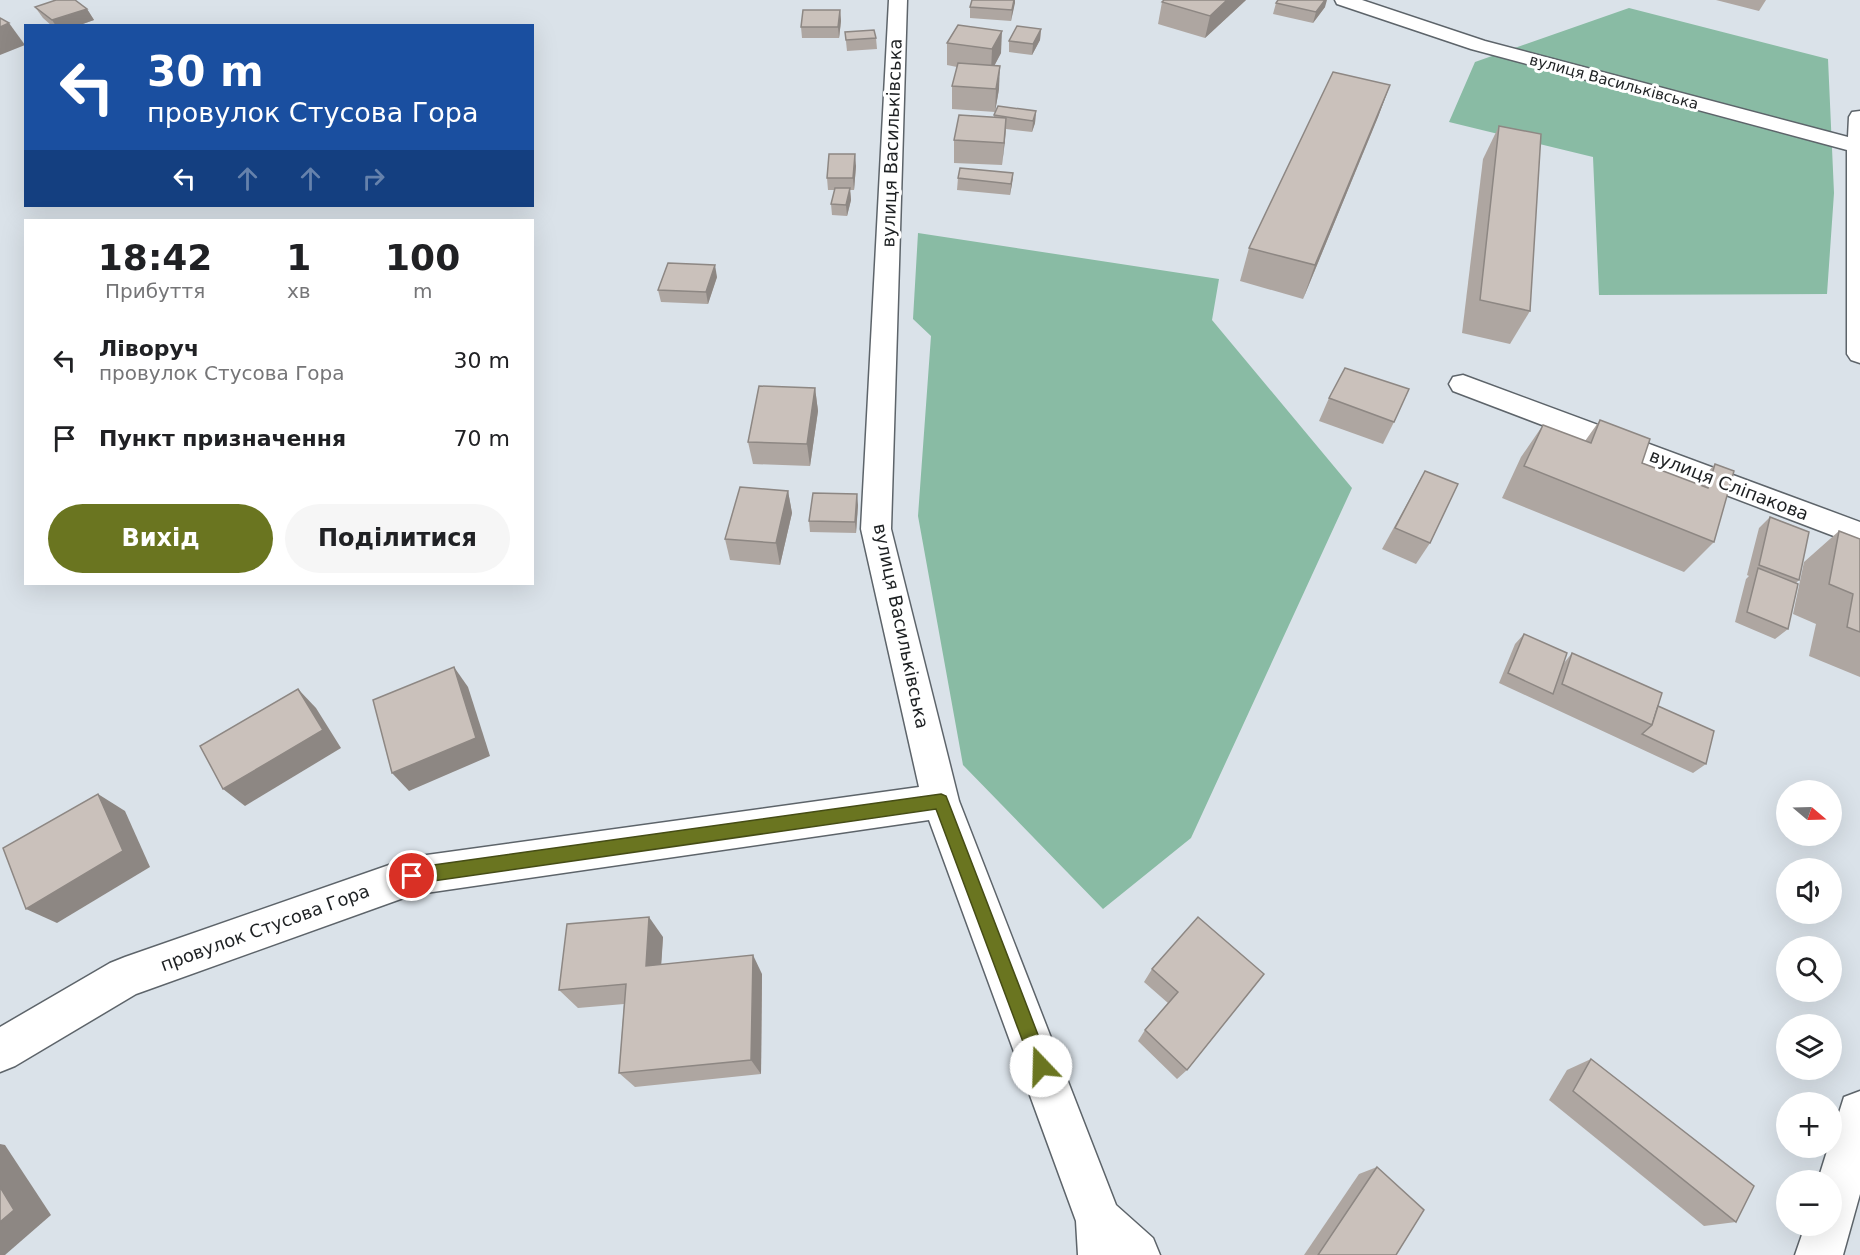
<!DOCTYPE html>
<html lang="uk">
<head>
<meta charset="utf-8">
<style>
  :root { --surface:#fff; --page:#f6f6f6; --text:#202124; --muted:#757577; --accent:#6a7520 }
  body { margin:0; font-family:"DejaVu Sans",sans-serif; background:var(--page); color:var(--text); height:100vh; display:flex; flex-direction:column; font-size:22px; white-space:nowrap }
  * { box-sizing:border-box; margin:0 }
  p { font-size:20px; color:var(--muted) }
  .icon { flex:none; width:33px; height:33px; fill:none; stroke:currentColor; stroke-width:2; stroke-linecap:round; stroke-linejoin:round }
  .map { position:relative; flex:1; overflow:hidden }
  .panel { position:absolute; left:24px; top:219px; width:510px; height:366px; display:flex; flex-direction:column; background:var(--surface); border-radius:0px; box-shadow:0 6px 24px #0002 }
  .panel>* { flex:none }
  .banner { position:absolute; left:24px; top:24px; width:510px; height:183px; border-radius:0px; box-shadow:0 6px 24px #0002; background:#1a4fa0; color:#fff; overflow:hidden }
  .needle { width:39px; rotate:109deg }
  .controls { position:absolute; left:1776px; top:780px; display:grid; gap:12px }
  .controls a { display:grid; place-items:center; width:66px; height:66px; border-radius:50%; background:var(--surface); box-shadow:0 6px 24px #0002; font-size:30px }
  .pin { position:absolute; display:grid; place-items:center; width:51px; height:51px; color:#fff; margin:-26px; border:3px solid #fff; border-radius:50%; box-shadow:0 2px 6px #0007 }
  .me { position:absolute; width:66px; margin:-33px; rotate:339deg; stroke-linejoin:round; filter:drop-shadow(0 0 4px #0008) }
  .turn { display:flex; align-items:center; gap:21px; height:126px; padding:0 24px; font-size:27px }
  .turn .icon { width:78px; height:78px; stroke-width:2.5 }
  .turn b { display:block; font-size:42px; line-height:51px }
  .lanes { display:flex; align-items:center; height:57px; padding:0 24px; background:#0003; justify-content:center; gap:30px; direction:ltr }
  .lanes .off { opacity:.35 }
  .eta { display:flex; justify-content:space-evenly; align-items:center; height:102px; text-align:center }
  .eta b { font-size:36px; font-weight:800; line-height:42px }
  .button { display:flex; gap:12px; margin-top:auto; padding:12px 24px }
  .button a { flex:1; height:69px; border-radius:36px; background:var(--accent); color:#fff; font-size:24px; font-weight:800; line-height:69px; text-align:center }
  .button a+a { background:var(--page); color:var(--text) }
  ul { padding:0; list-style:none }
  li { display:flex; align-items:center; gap:18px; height:78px; padding:0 24px }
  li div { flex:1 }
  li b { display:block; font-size:22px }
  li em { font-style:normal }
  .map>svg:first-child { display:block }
  .green { fill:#89bba4 }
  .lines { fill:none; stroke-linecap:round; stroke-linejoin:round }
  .minor-casing { stroke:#5d646a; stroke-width:3 }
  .minor { fill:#fff; fill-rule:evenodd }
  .wall { fill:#aea6a1 }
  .shaded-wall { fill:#8d8783 }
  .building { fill:#cac1bb; stroke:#8d8783; stroke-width:1.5 }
  .route { fill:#6a7520; stroke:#454c15; stroke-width:1.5 }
  .labels { text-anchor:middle; stroke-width:6; stroke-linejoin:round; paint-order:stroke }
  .far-street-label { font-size:15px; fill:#1d2022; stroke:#fff }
  .street-label { font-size:18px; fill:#1d2022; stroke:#fff }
</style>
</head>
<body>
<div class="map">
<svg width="1860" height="1255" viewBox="0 0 1860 1255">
  <rect width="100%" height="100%" fill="#dae2e9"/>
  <!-- green -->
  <g class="green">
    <path d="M 1629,8 L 1828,59 L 1834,193 L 1827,294 L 1599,295 L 1593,157 L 1449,122 L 1475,62 Z"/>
    <path d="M 918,233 L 1219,279 L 1212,320 L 1352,488 L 1191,838 L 1103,909 L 963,765 L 918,516 L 931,336 L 913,319 Z"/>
  </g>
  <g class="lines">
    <!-- minor casing -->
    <g class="minor-casing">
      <g id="minor">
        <path d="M 889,0 L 907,0 L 891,529 L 959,801 L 1116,1205 L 1153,1238 L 1160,1255 L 1078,1255 L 1076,1221 L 929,820 L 412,895 L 136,994 L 15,1066 L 0,1072 L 0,1027 L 110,963 L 125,957 L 412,857 L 919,787 L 861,529 Z"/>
        <path d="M 1335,0 L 1362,0 L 1485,41 L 1848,137 L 1849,117 L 1852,112 L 1860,111 L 1860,363 L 1851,360 L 1847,354 L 1847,150 L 1471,49 L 1337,4 Z"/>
        <path d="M 1463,375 L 1860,522 L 1860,546 L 1453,391 L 1449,384 L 1453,377 Z"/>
        <path d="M 1860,1091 L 1860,1194 L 1843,1255 L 1795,1255 L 1805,1226 L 1832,1226 L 1832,1180 L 1818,1180 L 1828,1148 L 1832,1148 L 1832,1135 L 1844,1097 Z"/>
      </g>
    </g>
    <!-- minor -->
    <use href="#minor" class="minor"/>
  </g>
  <!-- wall -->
  <g class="wall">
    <path d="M 972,0 L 1015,0 L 1011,21 L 970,18 L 970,7 Z"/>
    <path d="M 1246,0 L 1205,38 L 1158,24 L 1162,2 Z"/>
    <path d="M 1716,0 L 1766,0 L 1759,11 Z"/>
    <path d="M 1276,3 L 1325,7 L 1313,23 L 1273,14 Z"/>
    <path d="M 35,7 L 87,9 L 94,20 L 77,26 L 52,26 L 43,18 Z"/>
    <path d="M 840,10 L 841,21 L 839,38 L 802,38 L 801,27 Z"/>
    <path d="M 958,25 L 1001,53 L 994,66 L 999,89 L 995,112 L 952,109 L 952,86 L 957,67 L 947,65 L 947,43 Z"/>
    <path d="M 1041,29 L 1040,40 L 1032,55 L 1009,52 L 1009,41 Z"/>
    <path d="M 845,32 L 876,38 L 877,49 L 847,51 Z"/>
    <path d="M 1390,85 L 1378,117 L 1303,299 L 1240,281 L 1249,248 Z"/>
    <path d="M 1036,111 L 1035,123 L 1032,132 L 1006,129 L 1002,165 L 954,163 L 954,140 L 994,117 L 994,115 Z"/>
    <path d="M 1499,126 L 1530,311 L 1510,344 L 1462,333 L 1483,159 Z"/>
    <path d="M 856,166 L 854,190 L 850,190 L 851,200 L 847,216 L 832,215 L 831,204 L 835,190 L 828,190 L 827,178 Z"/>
    <path d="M 1013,173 L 1012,184 L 1010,195 L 957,190 L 958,178 Z"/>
    <path d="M 717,277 L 708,304 L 661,302 L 658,290 Z"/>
    <path d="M 815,388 L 818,411 L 810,466 L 753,464 L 748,442 Z"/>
    <path d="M 1329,398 L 1394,422 L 1383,444 L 1319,421 Z"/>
    <path d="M 1600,420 L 1642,463 L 1697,484 L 1715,464 L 1714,542 L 1684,572 L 1502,498 L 1521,457 L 1543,425 L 1585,441 Z"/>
    <path d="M 1425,471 L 1430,543 L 1416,564 L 1382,549 Z"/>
    <path d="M 788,491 L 792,513 L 780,565 L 730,560 L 725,539 Z"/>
    <path d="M 858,505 L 856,533 L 810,532 L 809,521 Z"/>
    <path d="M 1770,517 L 1799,580 L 1796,583 L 1788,629 L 1775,639 L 1735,622 L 1746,579 L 1749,576 L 1747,575 L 1759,528 Z"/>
    <path d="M 1839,531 L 1860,539 L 1860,677 L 1809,656 L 1816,624 L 1793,614 L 1804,562 Z"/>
    <path d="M 1524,634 L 1564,663 L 1572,653 L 1658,706 L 1706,764 L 1693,773 L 1499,683 L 1515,644 Z"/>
    <path d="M 663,937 L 661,964 L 762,974 L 761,1074 L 635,1087 L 619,1073 L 624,1004 L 578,1008 L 559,990 Z"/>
    <path d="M 1152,969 L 1264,974 L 1187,1070 L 1177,1079 L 1138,1041 L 1145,1030 L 1168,1003 L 1144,982 Z"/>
    <path d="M 1591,1059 L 1736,1222 L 1704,1226 L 1549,1100 L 1567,1070 Z"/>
    <path d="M 1377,1167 L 1396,1255 L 1304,1255 L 1359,1174 Z"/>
  </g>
  <!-- shaded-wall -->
  <g class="shaded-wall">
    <path d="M 1014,0 L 1015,0 L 1015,3 L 1011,21 L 1012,10 Z"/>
    <path d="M 1227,0 L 1246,0 L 1205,38 L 1210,16 Z"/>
    <path d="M 1325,0 L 1327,0 L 1325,7 L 1313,23 L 1316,12 Z"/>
    <path d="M 87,9 L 94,20 L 77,26 L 56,26 L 52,20 Z"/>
    <path d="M 840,10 L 841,21 L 839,38 L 838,27 Z"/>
    <path d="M 9,23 L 25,45 L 0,55 L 0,27 Z"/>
    <path d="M 1041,29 L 1040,40 L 1032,55 L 1033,44 Z"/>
    <path d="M 1002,31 L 1001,53 L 991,72 L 992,49 Z"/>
    <path d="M 1000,66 L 999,89 L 995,112 L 996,89 Z"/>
    <path d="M 1390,85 L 1378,117 L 1303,299 L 1315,265 Z"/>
    <path d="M 1036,111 L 1035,123 L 1032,132 L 1033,121 Z"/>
    <path d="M 1006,118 L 1005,141 L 1002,165 L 1004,143 Z"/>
    <path d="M 855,154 L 856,166 L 854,190 L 853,178 Z"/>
    <path d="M 1013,173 L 1012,184 L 1010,195 L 1011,184 Z"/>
    <path d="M 850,188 L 851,200 L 847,216 L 846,205 Z"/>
    <path d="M 715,265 L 717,277 L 708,304 L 706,292 Z"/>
    <path d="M 815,388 L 818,411 L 810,466 L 807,444 Z"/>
    <path d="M 788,491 L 792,513 L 780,565 L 776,543 Z"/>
    <path d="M 857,494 L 858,505 L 856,533 L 855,522 Z"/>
    <path d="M 454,667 L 468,687 L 490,756 L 409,791 L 392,773 Z"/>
    <path d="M 298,689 L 316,708 L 341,748 L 245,806 L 223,789 Z"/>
    <path d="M 98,794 L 125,811 L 150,867 L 57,923 L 26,909 Z"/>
    <path d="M 649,917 L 663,937 L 660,984 L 646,966 Z"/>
    <path d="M 753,955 L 762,974 L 761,1074 L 751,1060 Z"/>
    <path d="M 0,1144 L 5,1145 L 51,1215 L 5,1255 L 0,1255 Z"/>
  </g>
  <!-- building -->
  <g class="building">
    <path d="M 56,0 L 75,0 L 87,9 L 52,20 L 35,7 Z"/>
    <path d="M 972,0 L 1014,0 L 1012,10 L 970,7 Z"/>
    <path d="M 1164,0 L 1227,0 L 1210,16 L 1162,2 Z"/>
    <path d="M 1278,0 L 1325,0 L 1316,12 L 1276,3 Z"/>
    <path d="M 803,10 L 840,10 L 838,27 L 801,27 Z"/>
    <path d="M 0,18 L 9,23 L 0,27 Z"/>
    <path d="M 958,25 L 1002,31 L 992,49 L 947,43 Z"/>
    <path d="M 1017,26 L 1041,29 L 1033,44 L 1009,41 Z"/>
    <path d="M 874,30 L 876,38 L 846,40 L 845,32 Z"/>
    <path d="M 958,63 L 1000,66 L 996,89 L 952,86 Z"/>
    <path d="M 1333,72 L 1390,85 L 1315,265 L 1249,248 Z"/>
    <path d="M 998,106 L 1036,111 L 1033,121 L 994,115 Z"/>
    <path d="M 959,115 L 1006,118 L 1004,143 L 954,140 Z"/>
    <path d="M 1499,126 L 1541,134 L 1530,311 L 1480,300 Z"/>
    <path d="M 829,154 L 855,154 L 853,178 L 827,178 Z"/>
    <path d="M 960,168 L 1013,173 L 1011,184 L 958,178 Z"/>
    <path d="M 835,188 L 850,188 L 846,205 L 831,204 Z"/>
    <path d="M 668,263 L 715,265 L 706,292 L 658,290 Z"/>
    <path d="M 1345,368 L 1409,389 L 1394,422 L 1329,398 Z"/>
    <path d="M 759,386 L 815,388 L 807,444 L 748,442 Z"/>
    <path d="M 1600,420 L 1650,439 L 1642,463 L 1708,488 L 1715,464 L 1734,471 L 1714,542 L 1524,466 L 1543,425 L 1591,443 Z"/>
    <path d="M 1425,471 L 1458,484 L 1430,543 L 1395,528 Z"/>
    <path d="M 740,487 L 788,491 L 776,543 L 725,539 Z"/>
    <path d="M 813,493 L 857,494 L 855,522 L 809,521 Z"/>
    <path d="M 1770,517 L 1809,532 L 1799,580 L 1759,565 Z"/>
    <path d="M 1839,531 L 1860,539 L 1860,632 L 1847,627 L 1853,594 L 1829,584 Z"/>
    <path d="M 1758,568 L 1798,584 L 1788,629 L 1747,612 Z"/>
    <path d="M 1524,634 L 1567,653 L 1553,694 L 1508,673 Z"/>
    <path d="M 1572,653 L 1662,693 L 1652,725 L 1562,684 Z"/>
    <path d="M 454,667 L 476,738 L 392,773 L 373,700 Z"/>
    <path d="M 298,689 L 323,730 L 223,789 L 200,746 Z"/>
    <path d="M 1658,706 L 1714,731 L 1706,764 L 1642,734 L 1652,725 Z"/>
    <path d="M 98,794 L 123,851 L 26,909 L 3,848 Z"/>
    <path d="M 649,917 L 646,966 L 753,955 L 751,1060 L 619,1073 L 626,984 L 559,990 L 567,924 Z"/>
    <path d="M 1198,917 L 1264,974 L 1187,1070 L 1145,1030 L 1178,992 L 1152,969 Z"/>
    <path d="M 1591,1059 L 1754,1186 L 1736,1222 L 1573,1091 Z"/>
    <path d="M 1377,1167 L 1424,1210 L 1396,1255 L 1318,1255 Z"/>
    <path d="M 0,1187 L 14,1210 L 0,1222 Z"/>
  </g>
  <!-- route -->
  <path class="route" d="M 941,794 L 946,796 L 948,801 L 1050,1066 L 1047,1072 L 1041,1075 L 1035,1072 L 1032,1066 L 936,809 L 412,884 L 406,881 L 404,876 L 406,870 L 412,868 Z"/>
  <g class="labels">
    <!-- far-street labels -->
    <g class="far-street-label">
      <text transform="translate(1614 82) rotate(15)" y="5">вулиця Васильківська</text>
    </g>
    <!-- street labels -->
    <g class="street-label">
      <text transform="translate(892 143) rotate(-88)" y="6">вулиця Васильківська</text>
      <text transform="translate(1729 485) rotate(21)" y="6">вулиця Сліпакова</text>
      <text transform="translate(901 626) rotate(78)" y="6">вулиця Васильківська</text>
      <text transform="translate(265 928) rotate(-20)" y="6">провулок Стусова Гора</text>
    </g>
  </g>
</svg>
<div class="controls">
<a><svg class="needle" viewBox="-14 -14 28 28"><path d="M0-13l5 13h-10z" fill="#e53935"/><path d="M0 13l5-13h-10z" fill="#757577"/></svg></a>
<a><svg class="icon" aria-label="sound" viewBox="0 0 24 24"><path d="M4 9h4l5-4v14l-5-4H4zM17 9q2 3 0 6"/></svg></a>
<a><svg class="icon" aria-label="search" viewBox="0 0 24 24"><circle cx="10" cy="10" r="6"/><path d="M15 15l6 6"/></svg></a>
<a><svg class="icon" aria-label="layers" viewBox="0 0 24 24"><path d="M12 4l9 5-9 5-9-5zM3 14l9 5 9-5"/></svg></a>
<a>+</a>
<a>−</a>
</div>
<div class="pin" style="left:412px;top:876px;background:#d93025"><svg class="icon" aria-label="arrive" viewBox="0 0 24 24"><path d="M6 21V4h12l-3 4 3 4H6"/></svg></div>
<svg class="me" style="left:1041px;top:1066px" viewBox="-20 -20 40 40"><circle r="19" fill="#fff"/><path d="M0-13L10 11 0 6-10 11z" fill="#6a7520"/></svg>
<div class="banner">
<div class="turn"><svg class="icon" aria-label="left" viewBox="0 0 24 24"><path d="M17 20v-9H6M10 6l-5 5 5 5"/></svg><div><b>30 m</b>провулок Стусова Гора</div></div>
<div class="lanes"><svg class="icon" aria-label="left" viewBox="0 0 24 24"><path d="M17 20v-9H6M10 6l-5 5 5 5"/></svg><svg class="icon off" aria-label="ahead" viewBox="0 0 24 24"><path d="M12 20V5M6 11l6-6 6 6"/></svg><svg class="icon off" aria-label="ahead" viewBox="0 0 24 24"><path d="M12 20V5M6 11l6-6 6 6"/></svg><svg class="icon off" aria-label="right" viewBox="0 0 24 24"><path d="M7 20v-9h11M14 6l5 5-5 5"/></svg></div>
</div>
<section class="panel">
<div class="eta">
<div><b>18:42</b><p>Прибуття</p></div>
<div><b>1</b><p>хв</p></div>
<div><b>100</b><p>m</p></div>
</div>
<ul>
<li><svg class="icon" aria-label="left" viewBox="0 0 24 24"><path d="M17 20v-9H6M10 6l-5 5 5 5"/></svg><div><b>Ліворуч</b><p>провулок Стусова Гора</p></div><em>30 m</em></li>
<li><svg class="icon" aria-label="arrive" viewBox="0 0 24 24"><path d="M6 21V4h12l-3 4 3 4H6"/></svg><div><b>Пункт призначення</b></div><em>70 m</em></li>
</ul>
<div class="button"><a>Вихід</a><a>Поділитися</a></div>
</section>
</div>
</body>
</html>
